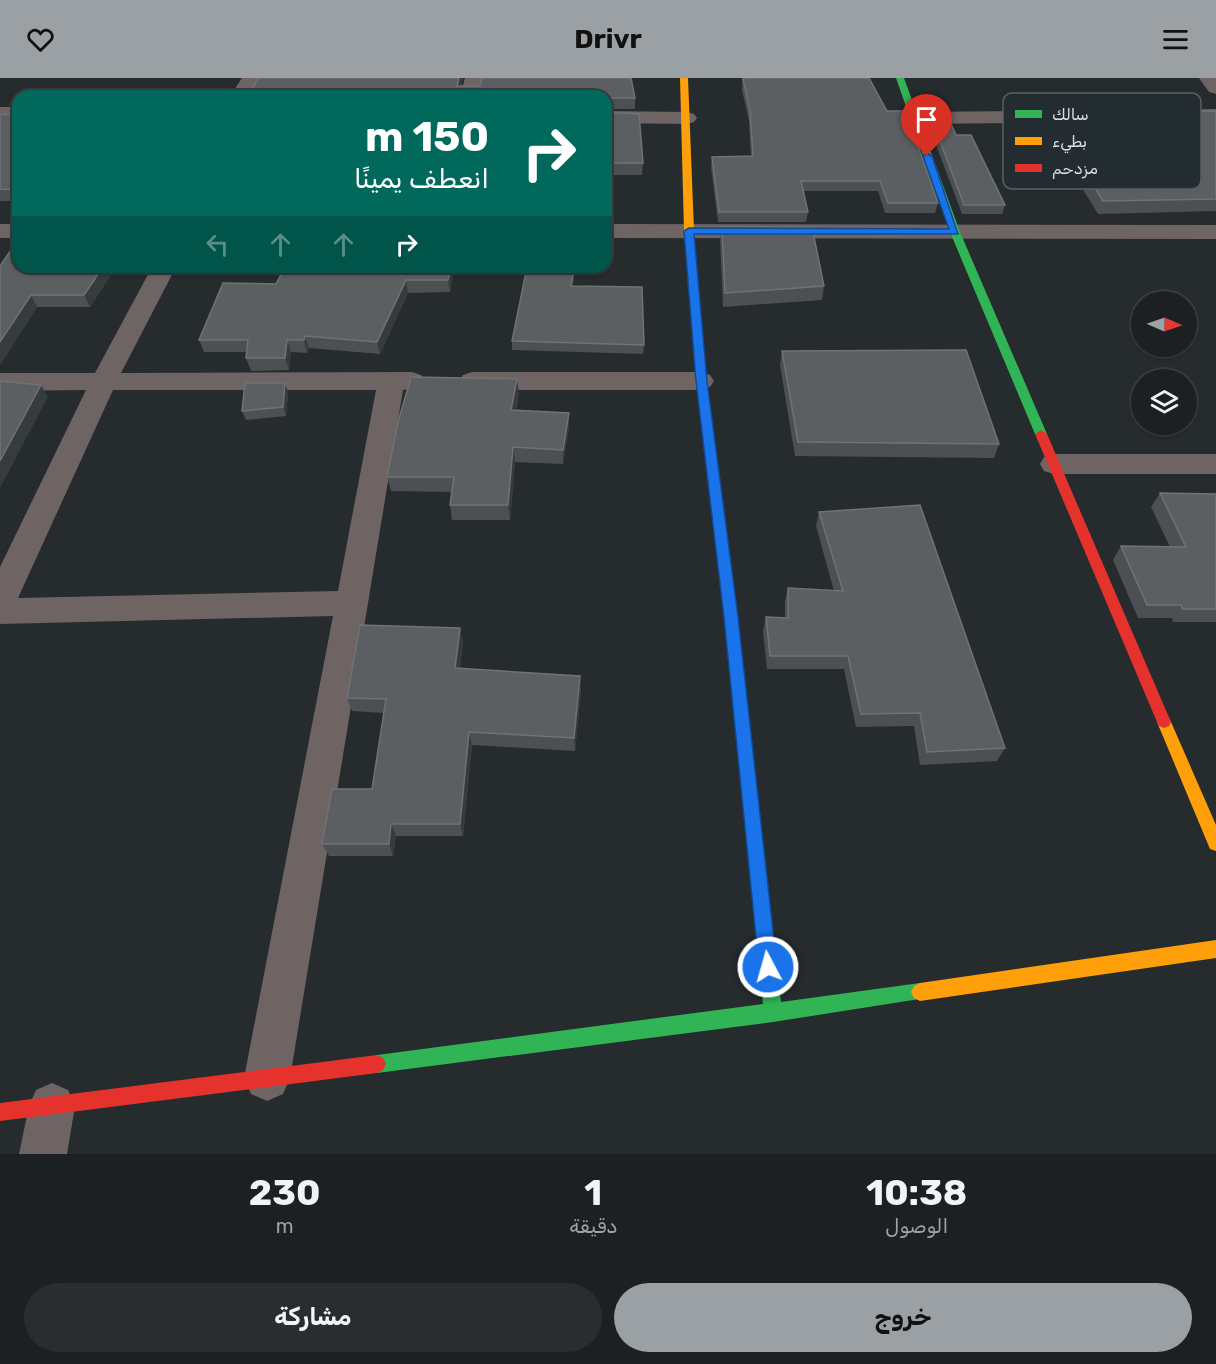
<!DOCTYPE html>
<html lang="ar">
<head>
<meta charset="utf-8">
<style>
  :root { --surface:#1c2022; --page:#292d2f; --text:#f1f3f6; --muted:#a0a3a5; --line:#3a3e40; --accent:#9aa0a3 }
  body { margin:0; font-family:Rubik,"Noto Naskh Arabic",sans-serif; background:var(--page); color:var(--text); direction:rtl; height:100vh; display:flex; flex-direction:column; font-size:22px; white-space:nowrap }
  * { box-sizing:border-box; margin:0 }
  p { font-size:20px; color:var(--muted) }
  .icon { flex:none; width:33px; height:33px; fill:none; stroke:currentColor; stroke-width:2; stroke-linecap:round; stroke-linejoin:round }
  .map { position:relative; height:1076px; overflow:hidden; direction:ltr }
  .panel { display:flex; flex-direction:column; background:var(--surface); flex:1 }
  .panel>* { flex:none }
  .top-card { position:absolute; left:12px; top:12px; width:600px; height:183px; border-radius:18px; box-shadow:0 2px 4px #0004,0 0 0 2px var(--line); direction:rtl; background:#00695c; color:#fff; overflow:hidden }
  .needle { width:39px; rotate:92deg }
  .buttons { position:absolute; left:1131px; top:213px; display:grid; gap:12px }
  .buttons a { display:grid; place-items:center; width:66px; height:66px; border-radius:50%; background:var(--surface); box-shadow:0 2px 4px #0004,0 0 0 2px var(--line); font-size:30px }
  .pin { position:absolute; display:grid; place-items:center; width:51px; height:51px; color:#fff; margin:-62px -26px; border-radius:50% 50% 50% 0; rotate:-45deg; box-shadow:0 0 6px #0007 }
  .pin .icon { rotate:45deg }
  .me { position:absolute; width:66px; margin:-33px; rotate:354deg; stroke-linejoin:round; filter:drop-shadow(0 0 4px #0008) }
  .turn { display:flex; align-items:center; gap:21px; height:126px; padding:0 24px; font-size:27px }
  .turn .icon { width:78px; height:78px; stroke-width:2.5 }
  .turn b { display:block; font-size:42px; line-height:51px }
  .lanes { display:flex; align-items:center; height:57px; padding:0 24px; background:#0003; justify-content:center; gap:30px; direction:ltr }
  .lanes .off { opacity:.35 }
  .eta { display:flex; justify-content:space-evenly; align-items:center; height:102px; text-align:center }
  .eta b { font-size:36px; font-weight:700; line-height:42px }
  .button { display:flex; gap:12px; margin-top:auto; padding:12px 24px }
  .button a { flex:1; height:69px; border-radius:36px; background:var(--accent); color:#111; font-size:24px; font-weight:700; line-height:69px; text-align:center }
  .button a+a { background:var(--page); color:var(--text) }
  header { display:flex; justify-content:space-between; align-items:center; height:78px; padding:0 24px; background:var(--accent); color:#111; font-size:27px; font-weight:700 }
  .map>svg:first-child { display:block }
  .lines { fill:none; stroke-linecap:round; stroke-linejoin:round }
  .street { fill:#6e6463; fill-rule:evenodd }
  .fast { fill:#30b455; fill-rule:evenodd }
  .slow { fill:#ff9f0a; fill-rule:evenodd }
  .jam { fill:#e5322d; fill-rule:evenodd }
  .wall { fill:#4c5052 }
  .shaded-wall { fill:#363b3d }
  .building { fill:#5b5f61; stroke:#6f7376; stroke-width:1.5 }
  .route { fill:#1a73e8; stroke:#114b97; stroke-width:1.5 }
  .key { fill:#222c31; stroke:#596266; stroke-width:1.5 }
  .key-label { font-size:16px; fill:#d9dfe2 }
</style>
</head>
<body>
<header><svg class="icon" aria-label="menu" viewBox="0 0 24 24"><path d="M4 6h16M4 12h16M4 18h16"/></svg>Drivr<svg class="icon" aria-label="heart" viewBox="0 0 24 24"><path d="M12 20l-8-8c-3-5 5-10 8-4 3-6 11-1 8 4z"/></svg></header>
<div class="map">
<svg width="1216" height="1076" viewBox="0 0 1216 1076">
  <rect width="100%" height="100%" fill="#262b2e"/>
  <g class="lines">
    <!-- street -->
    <g class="street">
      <path d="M 242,0 L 260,0 L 250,18 L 230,18 Z"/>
      <path d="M 465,0 L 483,0 L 480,18 L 460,18 Z"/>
      <path d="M 1199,0 L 1216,0 L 1216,16 L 1209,14 Z"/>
      <rect x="0" y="29" width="18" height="12"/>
      <path d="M 1216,31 L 1216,43 L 914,46 L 907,44 L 904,40 L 907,36 L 914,34 Z"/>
      <path d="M 606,33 L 687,34 L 694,36 L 697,40 L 694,44 L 687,46 L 606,45 Z"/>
      <rect x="0" y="146" width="18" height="14"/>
      <path d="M 606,146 L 1216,147 L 1216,161 L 606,160 Z"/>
      <path d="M 152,189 L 176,189 L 121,295 L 412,294 L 421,297 L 425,303 L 421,309 L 403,312 L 290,1000 L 283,1016 L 267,1023 L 251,1016 L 244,1000 L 333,538 L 0,546 L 0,489 L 86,312 L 0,313 L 0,295 L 95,295 ZM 113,312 L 376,312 L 338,513 L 18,520 Z"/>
      <path d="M 472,294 L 701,294 L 710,297 L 714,303 L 710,309 L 701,312 L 472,312 L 463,309 L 459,303 L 463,297 Z"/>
      <path d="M 1054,376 L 1216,376 L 1216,396 L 1054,396 L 1044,393 L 1040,386 L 1044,379 Z"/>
      <path d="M 52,1005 L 68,1012 L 75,1028 L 67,1076 L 19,1076 L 29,1028 L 36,1012 Z"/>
    </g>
    <!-- fast -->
    <g class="fast">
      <path d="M 896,0 L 904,0 L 960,154 L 1047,356 L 1045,359 L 1041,360 L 1035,356 L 950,154 Z"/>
      <path d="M 725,485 L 731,490 L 781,924 L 920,905 L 926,908 L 929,914 L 926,920 L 773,944 L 377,995 L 371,992 L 368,986 L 371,980 L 377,977 L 763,926 L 719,490 Z"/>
    </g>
    <!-- slow -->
    <g class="slow">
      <path d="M 680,0 L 688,0 L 694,153 L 706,303 L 731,490 L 725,495 L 719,490 L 696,303 L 684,153 Z"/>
      <path d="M 1164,638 L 1169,640 L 1171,644 L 1216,747 L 1216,773 L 1210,771 L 1157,644 L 1159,640 Z"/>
      <path d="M 1216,862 L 1216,880 L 920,923 L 914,920 L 911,914 L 914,908 L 920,905 Z"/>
    </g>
    <!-- jam -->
    <g class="jam">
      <path d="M 1041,352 L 1047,356 L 1171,644 L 1169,648 L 1164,650 L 1159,648 L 1157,644 L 1035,356 Z"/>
      <path d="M 377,977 L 383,980 L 386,986 L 383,992 L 377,995 L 0,1043 L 0,1025 Z"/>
    </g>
  </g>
  <!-- wall -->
  <g class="wall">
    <path d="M 463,0 L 461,8 L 635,20 L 635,31 L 606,31 L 606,18 L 249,18 Z"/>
    <path d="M 742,0 L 869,0 L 938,125 L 935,135 L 885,135 L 878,113 L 803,113 L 808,134 L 806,144 L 718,144 L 711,89 L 712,79 L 751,78 L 749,43 L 742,12 Z"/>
    <path d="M 1216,33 L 1216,133 L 1098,136 L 1056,68 L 1058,62 L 1055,56 L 1060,43 L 1105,45 L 1106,41 L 1159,41 L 1162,34 Z"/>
    <path d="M 606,34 L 643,85 L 642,97 L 606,97 Z"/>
    <path d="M 0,36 L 18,37 L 18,123 L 0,123 Z"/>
    <path d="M 931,39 L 956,57 L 1005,127 L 1002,136 L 962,136 L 929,48 Z"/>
    <path d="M 722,149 L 824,208 L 822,222 L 723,229 L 720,162 Z"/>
    <path d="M 18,162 L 116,189 L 90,229 L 37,229 L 0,287 Z"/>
    <path d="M 454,189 L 450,214 L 408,215 L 380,276 L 309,270 L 307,275 L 291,274 L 289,292 L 251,293 L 246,280 L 247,274 L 204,274 L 199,262 L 276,206 Z"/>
    <path d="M 527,189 L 575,189 L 573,208 L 644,267 L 643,276 L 512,272 L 512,263 Z"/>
    <path d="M 782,273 L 999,366 L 994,380 L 795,378 L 780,287 Z"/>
    <path d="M 288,314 L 286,338 L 246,342 L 242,333 Z"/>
    <path d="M 519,316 L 516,333 L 569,350 L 563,386 L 515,384 L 510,442 L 452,442 L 450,427 L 451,414 L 391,413 L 387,399 Z"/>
    <path d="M 1160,415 L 1216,416 L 1216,544 L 1173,544 L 1172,540 L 1138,540 L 1113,482 L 1121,468 L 1170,469 L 1151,429 Z"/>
    <path d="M 819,434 L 1005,670 L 997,683 L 920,687 L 914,648 L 856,649 L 844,591 L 767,591 L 763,553 L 766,539 L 785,540 L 785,523 L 788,510 L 834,513 L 816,448 Z"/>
    <path d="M 460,550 L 463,564 L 460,590 L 581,612 L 575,673 L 472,667 L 463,758 L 396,758 L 393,778 L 329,778 L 322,766 L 372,711 L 384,635 L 352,633 L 347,620 Z"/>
  </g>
  <!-- shaded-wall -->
  <g class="shaded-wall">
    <path d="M 459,0 L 463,0 L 459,18 L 457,8 Z"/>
    <path d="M 103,189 L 116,189 L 90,229 L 84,217 Z"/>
    <path d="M 451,189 L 454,189 L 450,214 L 448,202 Z"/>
    <path d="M 574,189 L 575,189 L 571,217 L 571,208 Z"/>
    <path d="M 406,202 L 408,215 L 380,276 L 377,264 Z"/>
    <path d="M 31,217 L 37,229 L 0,287 L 0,264 Z"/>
    <path d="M 305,258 L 309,270 L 307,275 L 304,262 Z"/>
    <path d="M 287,262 L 291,274 L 289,292 L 285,280 Z"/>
    <path d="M 517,301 L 519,316 L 513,347 L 511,332 Z"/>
    <path d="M 285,305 L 288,314 L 286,338 L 283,329 Z"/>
    <path d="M 41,307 L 48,319 L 0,410 L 0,383 Z"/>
    <path d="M 569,335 L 569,350 L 563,386 L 563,372 Z"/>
    <path d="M 513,369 L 515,384 L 510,442 L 508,427 Z"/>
    <path d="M 460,550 L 463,564 L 458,604 L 455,590 Z"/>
    <path d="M 580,598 L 581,612 L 575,673 L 574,660 Z"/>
    <path d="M 469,654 L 472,667 L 463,758 L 460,746 Z"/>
    <path d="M 391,746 L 396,758 L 393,778 L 389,766 Z"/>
  </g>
  <!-- building -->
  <g class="building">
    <path d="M 258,0 L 459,0 L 457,8 L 480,8 L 482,0 L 631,0 L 635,20 L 606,20 L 606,18 L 249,18 Z"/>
    <path d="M 743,0 L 869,0 L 887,33 L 906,33 L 938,125 L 888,125 L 880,103 L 801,103 L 808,134 L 719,134 L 712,79 L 753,78 L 750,34 Z"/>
    <path d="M 1216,33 L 1216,121 L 1103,123 L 1061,56 L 1066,56 L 1060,43 L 1109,45 L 1106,41 L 1167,41 L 1162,34 Z"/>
    <path d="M 606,34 L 639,36 L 643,85 L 606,85 Z"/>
    <path d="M 0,36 L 18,37 L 18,112 L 0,111 Z"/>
    <path d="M 931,39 L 948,39 L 956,57 L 971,57 L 1005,127 L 964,127 Z"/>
    <path d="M 722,149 L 812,149 L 824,208 L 725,215 Z"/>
    <path d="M 18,162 L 18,189 L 103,189 L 84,217 L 31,217 L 0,264 L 0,188 Z"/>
    <path d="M 285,189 L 451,189 L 448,202 L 406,202 L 377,264 L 305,258 L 304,262 L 287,262 L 285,280 L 246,280 L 248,262 L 199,262 L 223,205 L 276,206 Z"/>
    <path d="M 527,189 L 574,189 L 571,208 L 642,209 L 644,267 L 512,263 Z"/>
    <path d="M 966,272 L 999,366 L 798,364 L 782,273 Z"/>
    <path d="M 411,299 L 517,301 L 511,332 L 569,335 L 563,372 L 513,369 L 508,427 L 450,427 L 454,399 L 387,399 L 398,344 Z"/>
    <path d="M 0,303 L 41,307 L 0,383 Z"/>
    <path d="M 245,305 L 285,305 L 283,329 L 242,333 Z"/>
    <path d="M 1160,415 L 1216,416 L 1216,531 L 1183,531 L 1181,527 L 1147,527 L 1121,468 L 1186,469 Z"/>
    <path d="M 920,427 L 1005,670 L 927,674 L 920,635 L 861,636 L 848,578 L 770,578 L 766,539 L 788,540 L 788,510 L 843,513 L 819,434 Z"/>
    <path d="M 360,547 L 460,550 L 455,590 L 580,598 L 574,660 L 469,654 L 460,746 L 391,746 L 389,766 L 322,766 L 332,711 L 372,711 L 386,621 L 347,620 Z"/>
  </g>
  <!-- route -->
  <path class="route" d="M 927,75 L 932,78 L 958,156 L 694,156 L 707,303 L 738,539 L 777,889 L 774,895 L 768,898 L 762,895 L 759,889 L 724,539 L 696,303 L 684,153 L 689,150 L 949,151 L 923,78 Z"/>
  <!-- legend -->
  <rect x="1003" y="15" width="198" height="96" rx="9" class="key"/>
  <rect x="1015" y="32" width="27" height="8" fill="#30b455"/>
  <rect x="1015" y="59" width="27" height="8" fill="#ff9f0a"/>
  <rect x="1015" y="86" width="27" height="8" fill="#e5322d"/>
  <g class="key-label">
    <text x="1052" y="42">سالك</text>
    <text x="1052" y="69">بطيء</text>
    <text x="1052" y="96">مزدحم</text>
  </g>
</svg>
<div class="buttons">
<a><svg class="needle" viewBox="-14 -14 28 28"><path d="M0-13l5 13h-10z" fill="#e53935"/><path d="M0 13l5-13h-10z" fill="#a0a3a5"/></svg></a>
<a><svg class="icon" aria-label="layers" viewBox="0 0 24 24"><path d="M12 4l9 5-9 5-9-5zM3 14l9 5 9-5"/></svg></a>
</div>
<div class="pin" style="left:927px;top:78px;background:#d93025"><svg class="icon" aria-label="arrive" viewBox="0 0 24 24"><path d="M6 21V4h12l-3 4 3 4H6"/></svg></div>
<svg class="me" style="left:768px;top:889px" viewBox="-20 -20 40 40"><circle r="17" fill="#1a73e8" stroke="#fff" stroke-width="3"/><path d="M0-11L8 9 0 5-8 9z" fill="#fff"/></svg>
<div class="top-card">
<div class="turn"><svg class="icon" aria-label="right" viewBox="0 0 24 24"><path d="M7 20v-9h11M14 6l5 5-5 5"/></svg><div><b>150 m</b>انعطف يمينًا</div></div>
<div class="lanes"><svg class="icon off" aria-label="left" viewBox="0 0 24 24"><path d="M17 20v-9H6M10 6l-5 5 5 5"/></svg><svg class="icon off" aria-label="ahead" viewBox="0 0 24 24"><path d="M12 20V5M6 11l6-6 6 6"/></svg><svg class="icon off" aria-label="ahead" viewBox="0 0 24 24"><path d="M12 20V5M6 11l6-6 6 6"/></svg><svg class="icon" aria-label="right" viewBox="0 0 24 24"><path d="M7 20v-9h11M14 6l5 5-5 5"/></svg></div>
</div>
</div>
<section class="panel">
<div class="eta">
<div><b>10:38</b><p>الوصول</p></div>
<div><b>1</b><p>دقيقة</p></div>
<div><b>230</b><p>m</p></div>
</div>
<div class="button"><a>خروج</a><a>مشاركة</a></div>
</section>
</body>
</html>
